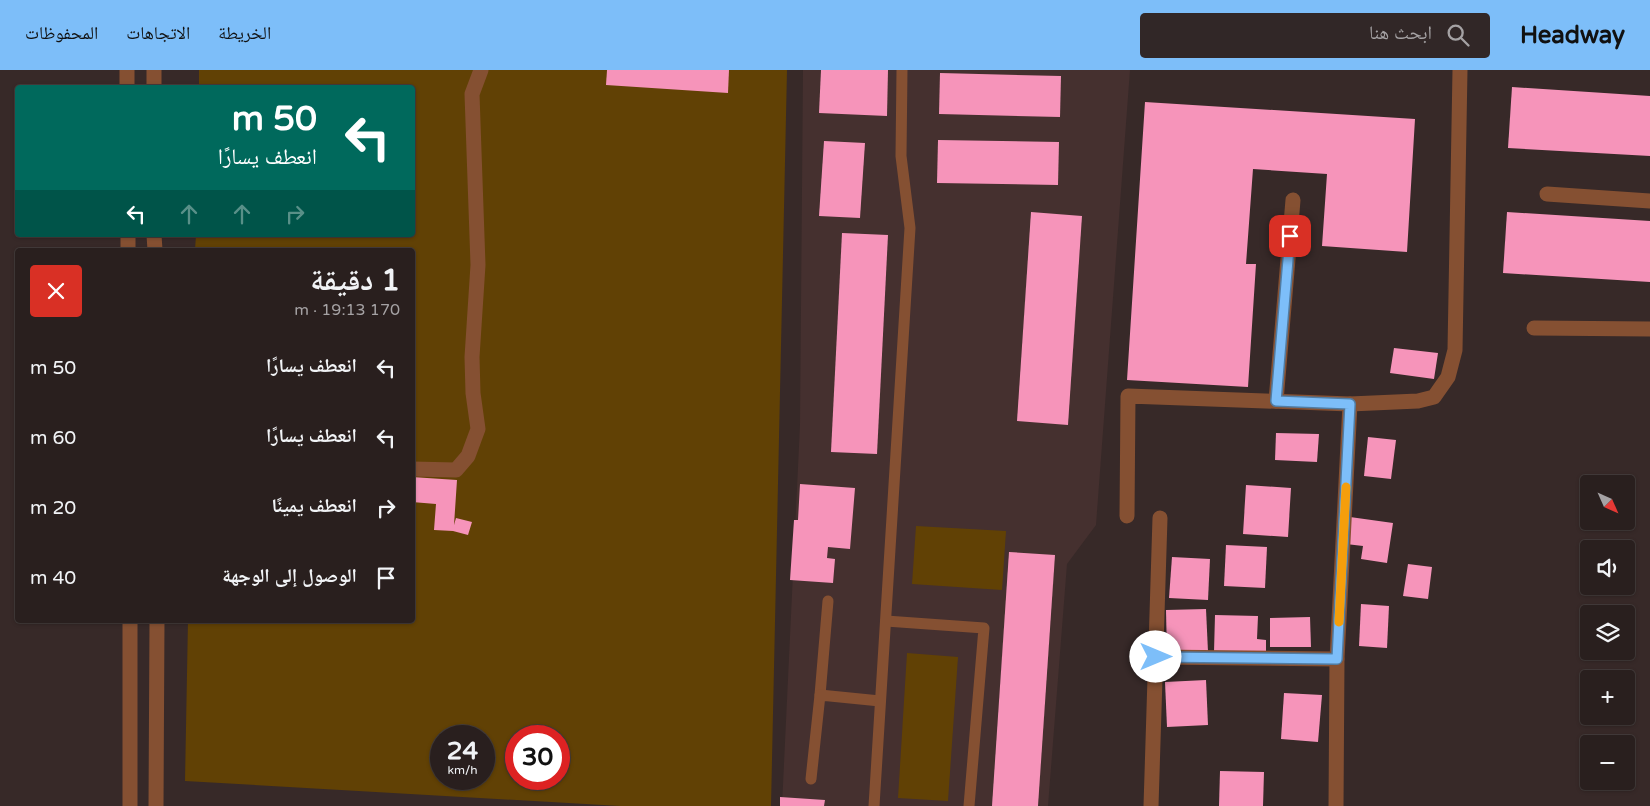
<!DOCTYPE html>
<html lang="ar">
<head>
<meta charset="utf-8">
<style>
  :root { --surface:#291f1e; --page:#312727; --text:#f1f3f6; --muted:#a5a2a4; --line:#453d3c; --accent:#7dbef9 }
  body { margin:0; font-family:"Varela Round","Noto Naskh Arabic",sans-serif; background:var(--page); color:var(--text); direction:rtl; height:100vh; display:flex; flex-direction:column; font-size:19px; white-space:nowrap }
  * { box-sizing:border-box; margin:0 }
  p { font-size:16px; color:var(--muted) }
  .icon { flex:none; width:28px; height:28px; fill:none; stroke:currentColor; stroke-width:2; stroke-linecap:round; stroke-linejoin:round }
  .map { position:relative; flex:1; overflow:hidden; direction:ltr }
  .side { position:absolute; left:15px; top:178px; width:400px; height:375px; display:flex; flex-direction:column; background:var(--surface); border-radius:5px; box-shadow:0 1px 4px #0004,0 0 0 1px var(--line); direction:rtl }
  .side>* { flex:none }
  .banner { position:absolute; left:15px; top:15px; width:400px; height:152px; border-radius:5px; box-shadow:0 1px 4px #0004,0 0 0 1px var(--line); direction:rtl; background:#00695c; color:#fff; overflow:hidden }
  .needle { width:32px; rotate:135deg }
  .buttons { position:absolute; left:1580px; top:405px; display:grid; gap:10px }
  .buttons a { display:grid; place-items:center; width:55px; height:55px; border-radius:5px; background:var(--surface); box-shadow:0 1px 4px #0004,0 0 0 1px var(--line); font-size:25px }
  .speed { position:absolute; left:430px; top:655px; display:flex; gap:10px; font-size:25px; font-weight:700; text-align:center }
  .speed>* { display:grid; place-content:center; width:65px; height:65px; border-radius:50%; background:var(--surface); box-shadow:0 1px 4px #0004,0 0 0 1px var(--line); line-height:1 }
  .speed small { font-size:12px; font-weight:400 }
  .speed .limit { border:8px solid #d22; background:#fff; color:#111 }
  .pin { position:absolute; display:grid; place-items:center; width:42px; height:42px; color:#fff; margin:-21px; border-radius:10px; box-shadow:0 2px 8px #0006 }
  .me { position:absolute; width:55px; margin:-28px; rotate:90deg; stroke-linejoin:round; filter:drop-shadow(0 0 4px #0008) }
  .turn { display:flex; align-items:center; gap:18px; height:105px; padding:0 15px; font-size:22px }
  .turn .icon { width:65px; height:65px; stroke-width:2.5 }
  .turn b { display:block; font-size:35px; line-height:42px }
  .lanes { display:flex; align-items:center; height:48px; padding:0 15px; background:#0003; justify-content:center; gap:25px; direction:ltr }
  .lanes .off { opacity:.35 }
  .round { display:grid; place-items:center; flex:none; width:52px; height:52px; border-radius:5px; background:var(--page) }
  .overview { display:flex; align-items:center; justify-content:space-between; height:85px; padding:0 15px }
  h1 { font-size:30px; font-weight:800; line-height:38px }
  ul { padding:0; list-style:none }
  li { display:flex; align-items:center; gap:15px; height:70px; padding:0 15px }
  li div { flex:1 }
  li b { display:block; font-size:19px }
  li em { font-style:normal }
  header { display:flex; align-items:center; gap:30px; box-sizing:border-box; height:70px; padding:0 25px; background:var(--accent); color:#111 }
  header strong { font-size:24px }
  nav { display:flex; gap:28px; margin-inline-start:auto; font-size:18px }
  .search { width:350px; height:45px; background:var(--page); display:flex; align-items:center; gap:12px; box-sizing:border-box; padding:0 18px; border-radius:5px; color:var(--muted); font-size:19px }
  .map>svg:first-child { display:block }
  .built { fill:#45302f }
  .green { fill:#614105; fill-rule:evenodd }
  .building { fill:#f694ba }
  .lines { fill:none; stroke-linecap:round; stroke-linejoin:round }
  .service { stroke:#855032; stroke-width:11 }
  .minor { stroke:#855032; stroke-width:15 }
  .tertiary { stroke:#855032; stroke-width:15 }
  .route-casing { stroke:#517ca2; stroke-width:12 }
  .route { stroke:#7dbef9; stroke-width:9 }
  .slow { stroke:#f59e0b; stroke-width:9 }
</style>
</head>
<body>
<header>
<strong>Headway</strong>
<div class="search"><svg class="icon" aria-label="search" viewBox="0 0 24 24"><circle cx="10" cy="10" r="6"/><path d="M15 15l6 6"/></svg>ابحث هنا</div>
<nav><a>الخريطة</a><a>الاتجاهات</a><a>المحفوظات</a></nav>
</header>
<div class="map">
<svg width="1650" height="736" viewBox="0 0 1650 736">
  <rect width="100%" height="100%" fill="#372928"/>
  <!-- built -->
  <path class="built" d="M 803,0 L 1130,0 L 1096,455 L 1067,494 L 1048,736 L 782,736 L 800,355 Z"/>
  <!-- green -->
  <g class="green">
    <path d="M 199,0 L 787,0 L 771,736 L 620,736 L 185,711 L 188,550 L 412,550 L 412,180 L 195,180 L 196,165 L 412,165 L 412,18 L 199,17 ZM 441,666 L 484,666 L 484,709 L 441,709 ZM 516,666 L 559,666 L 559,709 L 516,709 Z"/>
    <path d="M 916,456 L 1006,461 L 1002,520 L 912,514 Z"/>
    <path d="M 907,583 L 958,587 L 948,731 L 898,728 Z"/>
  </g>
  <!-- building -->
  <g class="building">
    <path d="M 607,0 L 729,0 L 728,23 L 606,15 Z"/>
    <path d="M 821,0 L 888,0 L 887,46 L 819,43 Z"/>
    <path d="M 940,3 L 1061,6 L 1060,47 L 939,44 Z"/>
    <path d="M 1512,17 L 1650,26 L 1650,86 L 1508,78 Z"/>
    <path d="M 1145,32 L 1415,49 L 1407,182 L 1322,176 L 1327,104 L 1253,99 L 1246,194 L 1256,194 L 1248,317 L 1127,310 Z"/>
    <path d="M 938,70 L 1059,72 L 1058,115 L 937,113 Z"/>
    <path d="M 824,71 L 865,73 L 860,148 L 819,146 Z"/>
    <path d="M 1031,142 L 1082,146 L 1068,355 L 1017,351 Z"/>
    <path d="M 1507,142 L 1650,151 L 1650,212 L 1503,203 Z"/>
    <path d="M 842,163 L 888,165 L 877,384 L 831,382 Z"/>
    <path d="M 1394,278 L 1438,283 L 1434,309 L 1390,303 Z"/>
    <path d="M 1276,363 L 1319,364 L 1317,392 L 1275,390 Z"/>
    <path d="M 1368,367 L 1396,370 L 1391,409 L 1364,406 Z"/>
    <path d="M 412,407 L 457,410 L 454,455 L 456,448 L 472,452 L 468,465 L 453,461 L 434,460 L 436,434 L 412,432 Z"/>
    <path d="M 800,414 L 855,418 L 850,479 L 828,477 L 827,488 L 835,489 L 833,513 L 790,510 L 794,450 L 798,450 Z"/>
    <path d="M 1246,415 L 1291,418 L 1288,467 L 1243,464 Z"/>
    <path d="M 1350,447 L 1393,453 L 1387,493 L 1361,489 L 1363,476 L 1346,474 Z"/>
    <path d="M 1226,475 L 1267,477 L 1265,518 L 1224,516 Z"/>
    <path d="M 1009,482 L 1055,485 L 1038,736 L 992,736 Z"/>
    <path d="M 1172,487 L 1210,489 L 1208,530 L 1169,528 Z"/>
    <path d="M 1408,494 L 1432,497 L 1428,529 L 1403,526 Z"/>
    <path d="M 1361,534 L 1389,536 L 1387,578 L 1359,576 Z"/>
    <path d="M 1206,539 L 1208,582 L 1167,584 L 1166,540 Z"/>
    <path d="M 1215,545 L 1258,546 L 1257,569 L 1266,570 L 1266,584 L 1214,582 Z"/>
    <path d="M 1310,547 L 1311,577 L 1270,577 L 1270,548 Z"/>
    <path d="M 1206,610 L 1208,655 L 1167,657 L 1165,612 Z"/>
    <path d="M 1284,623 L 1322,625 L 1318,672 L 1281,669 Z"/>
    <path d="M 1220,701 L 1264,702 L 1263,736 L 1219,736 Z"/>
    <path d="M 780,727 L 825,730 L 824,736 L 780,736 Z"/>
  </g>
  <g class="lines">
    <!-- service -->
    <g class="service">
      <path d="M 886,551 L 984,558 L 969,736"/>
      <path d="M 820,625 L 828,531"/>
      <path d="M 811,709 L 820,625 L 880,631"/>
      <path d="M 874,736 L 910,158 L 901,86 L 902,0"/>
    </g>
    <!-- minor -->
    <g class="minor">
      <path d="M 1547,124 L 1650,131"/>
      <path d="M 1534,258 L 1650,259"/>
      <path d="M 1276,331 L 1293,130"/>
      <path d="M 412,399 L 456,400 L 468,386 L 478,359 L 473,323 L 472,287 L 478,195 L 472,24 L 481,0"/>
      <path d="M 1127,446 L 1128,326 L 1350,334 L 1418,331 L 1434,327 L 1448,307 L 1455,280 L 1460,0"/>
      <path d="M 1156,587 L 1337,589"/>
      <path d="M 1151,736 L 1160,448"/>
      <path d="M 1336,736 L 1337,589 L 1350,334"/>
    </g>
    <!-- tertiary -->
    <g class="tertiary">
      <path d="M 127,0 L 127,18"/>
      <path d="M 154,0 L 154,18"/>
      <path d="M 128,165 L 128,180"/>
      <path d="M 154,165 L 155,180"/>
      <path d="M 130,550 L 130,736"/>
      <path d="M 156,736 L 157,550"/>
    </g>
  </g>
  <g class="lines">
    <!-- route casing -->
    <g class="route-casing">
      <path id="route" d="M 1156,587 L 1337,589 L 1350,334 L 1276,331 L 1290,166"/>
    </g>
    <!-- route -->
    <use href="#route" class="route"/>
    <!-- slow -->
    <path class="slow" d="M 1339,552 L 1346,417"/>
  </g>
</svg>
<div class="buttons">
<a><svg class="needle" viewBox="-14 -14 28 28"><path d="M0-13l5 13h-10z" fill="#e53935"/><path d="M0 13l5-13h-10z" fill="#a5a2a4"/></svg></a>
<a><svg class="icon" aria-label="sound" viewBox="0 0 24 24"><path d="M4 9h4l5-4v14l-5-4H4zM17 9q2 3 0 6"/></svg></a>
<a><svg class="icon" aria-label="layers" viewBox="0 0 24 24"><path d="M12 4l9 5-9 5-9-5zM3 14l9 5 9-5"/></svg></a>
<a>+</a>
<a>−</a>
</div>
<div class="speed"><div>24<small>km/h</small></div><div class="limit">30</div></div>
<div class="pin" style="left:1290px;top:166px;background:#d93025"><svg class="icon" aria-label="arrive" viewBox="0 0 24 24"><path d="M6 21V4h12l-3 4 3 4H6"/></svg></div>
<svg class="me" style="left:1156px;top:587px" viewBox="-20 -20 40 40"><circle r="19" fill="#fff"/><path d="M0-13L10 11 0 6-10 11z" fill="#7dbef9"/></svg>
<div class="banner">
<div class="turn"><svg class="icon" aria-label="left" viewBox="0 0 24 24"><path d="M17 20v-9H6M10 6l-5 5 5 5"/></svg><div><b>50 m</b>انعطف يسارًا</div></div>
<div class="lanes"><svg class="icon" aria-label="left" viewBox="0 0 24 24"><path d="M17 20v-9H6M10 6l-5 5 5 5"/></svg><svg class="icon off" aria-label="ahead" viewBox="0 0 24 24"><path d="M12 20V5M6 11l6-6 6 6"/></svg><svg class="icon off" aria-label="ahead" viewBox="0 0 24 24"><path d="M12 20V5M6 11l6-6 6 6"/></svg><svg class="icon off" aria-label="right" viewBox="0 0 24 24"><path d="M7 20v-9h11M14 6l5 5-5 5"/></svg></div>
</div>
<section class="side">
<div class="overview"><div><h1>1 دقيقة</h1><p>170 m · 19:13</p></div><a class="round" style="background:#d93025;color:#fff"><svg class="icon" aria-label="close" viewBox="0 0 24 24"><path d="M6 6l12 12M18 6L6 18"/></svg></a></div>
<ul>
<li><svg class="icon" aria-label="left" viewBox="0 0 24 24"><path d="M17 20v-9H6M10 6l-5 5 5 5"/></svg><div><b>انعطف يسارًا</b></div><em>50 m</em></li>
<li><svg class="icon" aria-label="left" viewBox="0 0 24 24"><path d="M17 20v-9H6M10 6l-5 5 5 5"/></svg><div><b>انعطف يسارًا</b></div><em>60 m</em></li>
<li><svg class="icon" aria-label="right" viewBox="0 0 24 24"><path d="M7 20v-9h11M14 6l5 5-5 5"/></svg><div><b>انعطف يمينًا</b></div><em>20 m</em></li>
<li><svg class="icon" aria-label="arrive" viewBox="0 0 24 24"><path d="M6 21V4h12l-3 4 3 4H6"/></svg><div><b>الوصول إلى الوجهة</b></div><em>40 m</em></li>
</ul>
</section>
</div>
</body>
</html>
